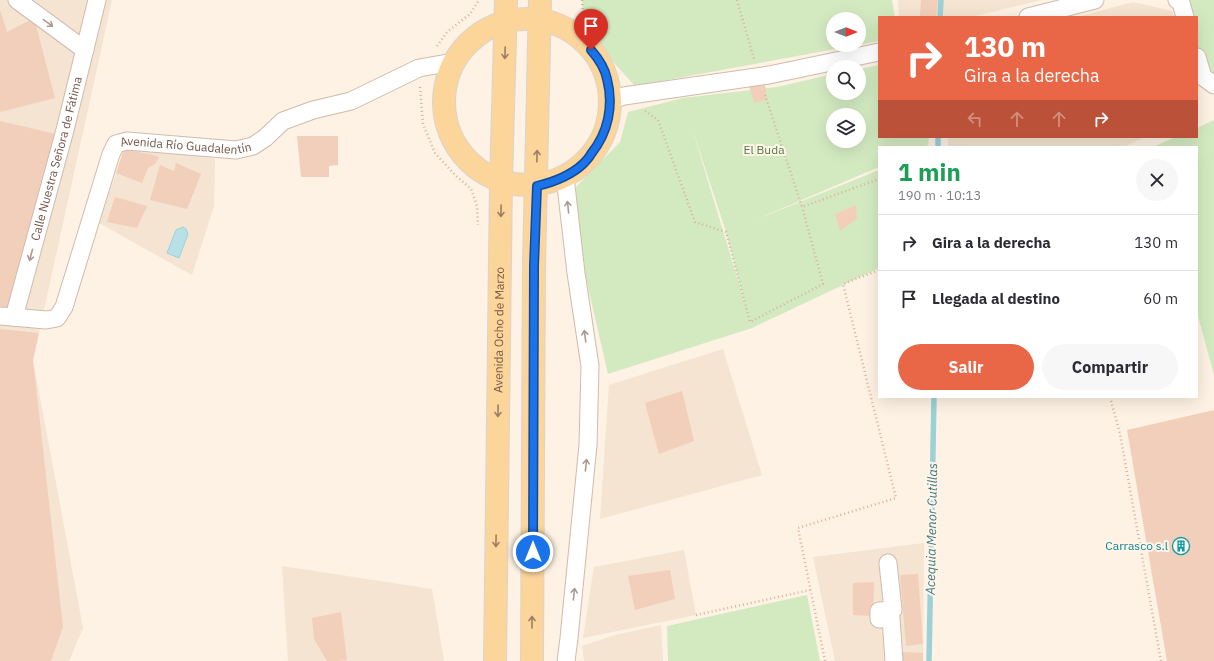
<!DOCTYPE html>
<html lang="es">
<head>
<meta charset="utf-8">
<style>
  :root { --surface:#fff; --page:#f7f7f7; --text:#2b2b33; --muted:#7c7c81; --line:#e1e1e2; --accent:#e96646 }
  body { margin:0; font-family:"IBM Plex Sans",sans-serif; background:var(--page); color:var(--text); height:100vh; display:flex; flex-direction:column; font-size:15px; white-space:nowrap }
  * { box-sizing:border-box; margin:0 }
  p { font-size:13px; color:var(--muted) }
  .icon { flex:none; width:22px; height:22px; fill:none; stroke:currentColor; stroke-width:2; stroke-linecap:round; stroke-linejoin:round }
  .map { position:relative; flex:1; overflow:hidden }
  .sheet { position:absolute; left:878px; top:146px; width:320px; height:252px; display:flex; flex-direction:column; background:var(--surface); border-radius:0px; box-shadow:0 4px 16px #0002 }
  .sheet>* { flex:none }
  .guide { position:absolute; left:878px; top:16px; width:320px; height:122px; border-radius:0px; box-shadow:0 4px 16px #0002; background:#e96646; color:#fff; overflow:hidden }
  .needle { width:26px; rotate:90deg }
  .fabs { position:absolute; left:826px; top:12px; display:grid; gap:8px }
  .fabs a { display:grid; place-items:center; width:40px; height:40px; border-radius:50%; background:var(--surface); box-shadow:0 4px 16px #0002; font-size:20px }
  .pin { position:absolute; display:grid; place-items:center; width:34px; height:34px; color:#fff; margin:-41px -17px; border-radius:50% 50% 50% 0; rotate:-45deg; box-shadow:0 0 4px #0007 }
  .pin .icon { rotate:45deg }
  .me { position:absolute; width:44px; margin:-22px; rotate:0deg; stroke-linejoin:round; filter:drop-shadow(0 0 3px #0008) }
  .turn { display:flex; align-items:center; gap:14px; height:84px; padding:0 20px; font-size:18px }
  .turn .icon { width:52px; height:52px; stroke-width:2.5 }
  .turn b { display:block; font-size:28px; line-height:34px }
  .lanes { display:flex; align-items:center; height:38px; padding:0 20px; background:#0003; justify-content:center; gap:20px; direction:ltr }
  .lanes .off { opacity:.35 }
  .round { display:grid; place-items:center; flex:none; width:42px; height:42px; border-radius:21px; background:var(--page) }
  .head { display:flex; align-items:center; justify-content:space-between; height:68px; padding:0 20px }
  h1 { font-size:24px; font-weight:800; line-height:30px; color:#1e9e55 }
  .primary-button { display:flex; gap:8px; margin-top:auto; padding:8px 20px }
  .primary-button a { flex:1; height:46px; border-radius:24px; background:var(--accent); color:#fff; font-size:16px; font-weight:800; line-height:46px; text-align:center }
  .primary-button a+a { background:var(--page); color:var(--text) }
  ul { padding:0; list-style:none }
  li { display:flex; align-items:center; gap:12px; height:56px; padding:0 20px; border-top:1px solid var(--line) }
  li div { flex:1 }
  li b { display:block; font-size:15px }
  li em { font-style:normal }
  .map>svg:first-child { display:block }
  .residential { fill:#f4e4d1 }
  .green { fill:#d3eac1; fill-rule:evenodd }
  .water { fill:#b7e1e6; stroke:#9dd1d8 }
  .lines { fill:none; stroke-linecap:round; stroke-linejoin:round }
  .stream { stroke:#9dd1d8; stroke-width:5.5 }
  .building { fill:#f2cfba }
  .minor-casing { stroke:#d0bbad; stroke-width:19 }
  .primary-casing { stroke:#dbd3d0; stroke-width:24 }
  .path { stroke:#d7b29e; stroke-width:2.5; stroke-dasharray:1 3; stroke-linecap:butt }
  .minor { stroke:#fff; stroke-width:17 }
  .primary { stroke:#fcd59b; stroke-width:22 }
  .oneway { stroke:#ac9a92 }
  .oneway2 { stroke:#9e7d62 }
  .route-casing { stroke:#114b97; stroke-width:10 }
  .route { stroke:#1a73e8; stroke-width:7 }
  .labels { text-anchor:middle; stroke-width:4; stroke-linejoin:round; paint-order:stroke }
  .street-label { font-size:12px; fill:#755749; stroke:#fff6ea }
  .park-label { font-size:12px; fill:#547b41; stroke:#fff6ea }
  .culture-label { font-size:12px; fill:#0d838f; stroke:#fff6ea; text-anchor:end }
  .water-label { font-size:13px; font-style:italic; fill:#3f7882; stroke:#fff6ea }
</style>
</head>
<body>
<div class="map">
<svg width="1214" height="661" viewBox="0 0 1214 661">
  <rect width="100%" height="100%" fill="#fdf2e3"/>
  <!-- residential -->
  <g class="residential">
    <path d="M 0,0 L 112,0 L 33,360 L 83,628 L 69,661 L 0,661 Z"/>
    <path d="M 898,0 L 1041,0 L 972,17 L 899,17 Z"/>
    <path d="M 1133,2 L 1172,11 L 1174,17 L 1077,17 Z"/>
    <path d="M 948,137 L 1145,137 L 1124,147 L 948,147 Z"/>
    <path d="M 127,141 L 215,159 L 214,206 L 192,275 L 99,223 Z"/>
    <path d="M 723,349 L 762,475 L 600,519 L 609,385 Z"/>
    <path d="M 924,543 L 923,661 L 835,661 L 813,557 Z"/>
    <path d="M 684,550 L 696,615 L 583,638 L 594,567 Z"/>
    <path d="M 282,566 L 432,589 L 444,661 L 288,661 Z"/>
    <path d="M 661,625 L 663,661 L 584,661 L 582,646 L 615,635 Z"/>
  </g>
  <!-- green -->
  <g class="green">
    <path d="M 582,0 L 892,0 L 895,17 L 879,17 L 879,41 L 859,45 L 859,19 L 833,19 L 833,45 L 857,45 L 635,86 L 584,30 Z"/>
    <path d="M 1184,0 L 1214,0 L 1214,80 L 1197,55 L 1197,17 L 1188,17 Z"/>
    <path d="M 879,65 L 879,137 L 929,137 L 928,145 L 925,147 L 879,147 L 879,167 L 755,220 L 879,170 L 879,268 L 752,328 L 608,374 L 567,196 L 620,142 L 628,112 L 683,98 L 777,87 L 833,74 L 833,93 L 859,93 L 859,69 ZM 833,115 L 859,115 L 859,141 L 833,141 ZM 692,128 L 726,232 L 746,307 Z"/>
    <path d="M 1214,120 L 1214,375 L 1197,312 L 1197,147 L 1153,147 L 1175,137 L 1197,137 L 1197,128 Z"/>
    <path d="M 807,595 L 820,661 L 668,661 L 667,626 Z"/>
  </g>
  <!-- water -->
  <path class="water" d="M 183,227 L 186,229 L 188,234 L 179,258 L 167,253 L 176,230 Z"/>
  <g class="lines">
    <!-- stream -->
    <g class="stream">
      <path d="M 940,17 L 941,0"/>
      <path d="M 938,147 L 938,137"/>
      <path d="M 929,661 L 934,397"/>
    </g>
  </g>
  <!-- building -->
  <g class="building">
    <path d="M 921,0 L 938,0 L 936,17 L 920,17 Z"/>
    <path d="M 0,10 L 7,32 L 34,18 L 55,98 L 0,112 Z"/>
    <path d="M 765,84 L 767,99 L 754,103 L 749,86 Z"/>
    <path d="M 0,121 L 56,134 L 7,308 L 0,307 Z"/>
    <path d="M 297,136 L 338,136 L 338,165 L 329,166 L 329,177 L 301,177 Z"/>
    <path d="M 124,149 L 153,155 L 159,157 L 155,164 L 148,168 L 142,183 L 116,173 Z"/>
    <path d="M 176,163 L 201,174 L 187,209 L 150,200 L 160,165 L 174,171 Z"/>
    <path d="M 115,197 L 147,206 L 137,228 L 107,222 Z"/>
    <path d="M 856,205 L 857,219 L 840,231 L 835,214 Z"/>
    <path d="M 0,329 L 39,333 L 33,360 L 63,627 L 51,661 L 0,661 Z"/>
    <path d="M 682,391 L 694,441 L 659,454 L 645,403 Z"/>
    <path d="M 1214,410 L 1214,661 L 1167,661 L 1127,430 Z"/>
    <path d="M 670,570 L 675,599 L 635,610 L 628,576 Z"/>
    <path d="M 918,574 L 923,644 L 906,646 L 900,575 Z"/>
    <path d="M 874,582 L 873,616 L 853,615 L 853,583 Z"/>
    <path d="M 341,612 L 347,660 L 340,661 L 327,661 L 314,639 L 312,618 Z"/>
    <path d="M 903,652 L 923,653 L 923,661 L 903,661 Z"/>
  </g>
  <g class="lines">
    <!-- minor casing -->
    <g class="minor-casing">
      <g id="minor">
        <path d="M 17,0 L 85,50"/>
        <path d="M 1177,0 L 1181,3 L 1185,17"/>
        <path d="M 1028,17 L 1095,0"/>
        <path d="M 1197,57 L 1203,77 L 1214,85"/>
        <path d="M 610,100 L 624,96 L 769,75 L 879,52"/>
        <path d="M 565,177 L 576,273 L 590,366 L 588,445 L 569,638 L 566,661"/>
        <path id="s1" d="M 0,316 L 46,320 L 57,318 L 64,307 L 111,154 L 116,144 L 127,141 L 236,150 L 253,146 L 265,138 L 283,121 L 313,110 L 351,101 L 419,68 L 453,62"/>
        <path id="s2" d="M 14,317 L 65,130 L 97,0"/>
        <path d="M 888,563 L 893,610 L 879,611 L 879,619 L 891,618 L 894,661"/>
      </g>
    </g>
    <!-- primary casing -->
    <g class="primary-casing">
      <g id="primary">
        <circle cx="527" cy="102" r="83"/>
        <path id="s3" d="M 495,661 L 501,182 L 506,0"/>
        <path d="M 532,661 L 534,266 L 540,0"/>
      </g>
    </g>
    <!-- path -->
    <g class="path">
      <path d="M 582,0 L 585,41"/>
      <path d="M 737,0 L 754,59"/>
      <path d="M 437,46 L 447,32 L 470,14 L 479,0"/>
      <path d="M 420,87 L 423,124 L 435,153 L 455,175 L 471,189 L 477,206 L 478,225"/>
      <path d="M 765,95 L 802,207 L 879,179"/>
      <path d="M 645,111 L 658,120 L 695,222 L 726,232 L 750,322 L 823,284 L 802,207"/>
      <path d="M 1110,397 L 1120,434 L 1161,661"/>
      <path d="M 696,615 L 810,590"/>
      <path d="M 825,661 L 798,528 L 896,498 L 843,284 L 879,270"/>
    </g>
    <!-- minor -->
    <use href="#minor" class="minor"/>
    <!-- primary -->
    <use href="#primary" class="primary"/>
  </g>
  <!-- one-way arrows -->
  <defs><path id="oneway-shaft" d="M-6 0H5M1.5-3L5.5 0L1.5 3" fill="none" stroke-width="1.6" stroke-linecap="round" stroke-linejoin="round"/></defs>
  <g class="oneway">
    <use href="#oneway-shaft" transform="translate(48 23) rotate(36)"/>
    <use href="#oneway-shaft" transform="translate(568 207) rotate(-96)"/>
    <use href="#oneway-shaft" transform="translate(31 255) rotate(105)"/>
    <use href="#oneway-shaft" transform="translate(585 336) rotate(-98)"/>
    <use href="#oneway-shaft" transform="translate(586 465) rotate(-84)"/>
    <use href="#oneway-shaft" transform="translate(574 594) rotate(-84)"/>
  </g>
  <g class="oneway2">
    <use href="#oneway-shaft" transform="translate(505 53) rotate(92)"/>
    <use href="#oneway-shaft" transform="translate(537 156) rotate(-89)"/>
    <use href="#oneway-shaft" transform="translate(501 211) rotate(91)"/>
    <use href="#oneway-shaft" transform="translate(498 411) rotate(91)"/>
    <use href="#oneway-shaft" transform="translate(496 541) rotate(91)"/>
    <use href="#oneway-shaft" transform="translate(532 622) rotate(-90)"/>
  </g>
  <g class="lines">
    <!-- route casing -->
    <g class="route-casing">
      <path id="route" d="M 533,552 L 534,266 L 537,186 C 554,182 570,176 583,164 C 586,161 589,158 591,154 C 608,133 614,106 607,79 C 605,69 598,58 591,50"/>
    </g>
    <!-- route -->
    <use href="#route" class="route"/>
  </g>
  <!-- icons -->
  <defs>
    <g id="building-ring" transform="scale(0.9)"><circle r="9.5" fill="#fff6ea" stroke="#0f9aa8" stroke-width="1.5"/><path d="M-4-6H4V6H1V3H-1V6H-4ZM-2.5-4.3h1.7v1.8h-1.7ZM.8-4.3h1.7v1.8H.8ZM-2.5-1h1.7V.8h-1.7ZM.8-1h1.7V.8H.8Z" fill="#0f9aa8"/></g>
  </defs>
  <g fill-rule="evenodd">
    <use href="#building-ring" x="1181" y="546"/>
  </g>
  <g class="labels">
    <!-- street labels -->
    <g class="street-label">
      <text dy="4" stroke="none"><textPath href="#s1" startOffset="312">Avenida Río Guadalentín</textPath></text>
      <text dy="4" stroke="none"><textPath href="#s2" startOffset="164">Calle Nuestra Señora de Fátima</textPath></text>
      <text dy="4" stroke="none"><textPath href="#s3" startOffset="331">Avenida Ocho de Marzo</textPath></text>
    </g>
    <!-- park labels -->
    <g class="park-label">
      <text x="764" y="154">El Buda</text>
    </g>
    <!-- culture labels -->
    <g class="culture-label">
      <text x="1168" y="550">Carrasco s.l</text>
    </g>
    <!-- water labels -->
    <g class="water-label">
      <text transform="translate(931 529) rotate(-89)" y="5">Acequia Menor Cutillas</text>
    </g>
  </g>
</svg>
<div class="fabs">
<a><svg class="needle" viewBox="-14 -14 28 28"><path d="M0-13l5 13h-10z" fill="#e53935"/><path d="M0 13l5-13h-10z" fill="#7c7c81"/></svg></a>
<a><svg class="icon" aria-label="search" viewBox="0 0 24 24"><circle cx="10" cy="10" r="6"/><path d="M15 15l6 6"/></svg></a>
<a><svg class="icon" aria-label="layers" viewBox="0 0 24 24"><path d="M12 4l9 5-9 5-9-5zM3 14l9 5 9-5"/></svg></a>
</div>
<div class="pin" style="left:591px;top:50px;background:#d93025"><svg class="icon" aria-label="arrive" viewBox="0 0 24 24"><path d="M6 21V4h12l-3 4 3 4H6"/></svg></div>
<svg class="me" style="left:533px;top:552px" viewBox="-20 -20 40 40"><circle r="17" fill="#1a73e8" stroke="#fff" stroke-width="3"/><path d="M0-11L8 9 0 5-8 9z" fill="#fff"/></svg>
<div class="guide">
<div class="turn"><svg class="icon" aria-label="right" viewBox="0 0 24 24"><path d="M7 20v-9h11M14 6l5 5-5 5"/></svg><div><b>130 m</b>Gira a la derecha</div></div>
<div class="lanes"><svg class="icon off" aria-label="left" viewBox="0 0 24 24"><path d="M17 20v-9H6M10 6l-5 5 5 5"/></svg><svg class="icon off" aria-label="ahead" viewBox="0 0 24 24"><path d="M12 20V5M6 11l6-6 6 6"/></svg><svg class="icon off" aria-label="ahead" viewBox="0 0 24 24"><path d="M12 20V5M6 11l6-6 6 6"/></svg><svg class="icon" aria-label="right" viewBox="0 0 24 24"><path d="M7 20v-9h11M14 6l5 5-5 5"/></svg></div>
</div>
<section class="sheet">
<div class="head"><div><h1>1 min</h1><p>190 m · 10:13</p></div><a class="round"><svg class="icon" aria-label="close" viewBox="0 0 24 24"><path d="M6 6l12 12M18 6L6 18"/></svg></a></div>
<ul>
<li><svg class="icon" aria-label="right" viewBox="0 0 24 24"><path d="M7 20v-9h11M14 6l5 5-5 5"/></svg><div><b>Gira a la derecha</b></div><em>130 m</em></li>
<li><svg class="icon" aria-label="arrive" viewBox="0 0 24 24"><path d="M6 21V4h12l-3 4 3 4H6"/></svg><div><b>Llegada al destino</b></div><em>60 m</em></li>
</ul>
<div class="primary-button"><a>Salir</a><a>Compartir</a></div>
</section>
</div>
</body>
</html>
